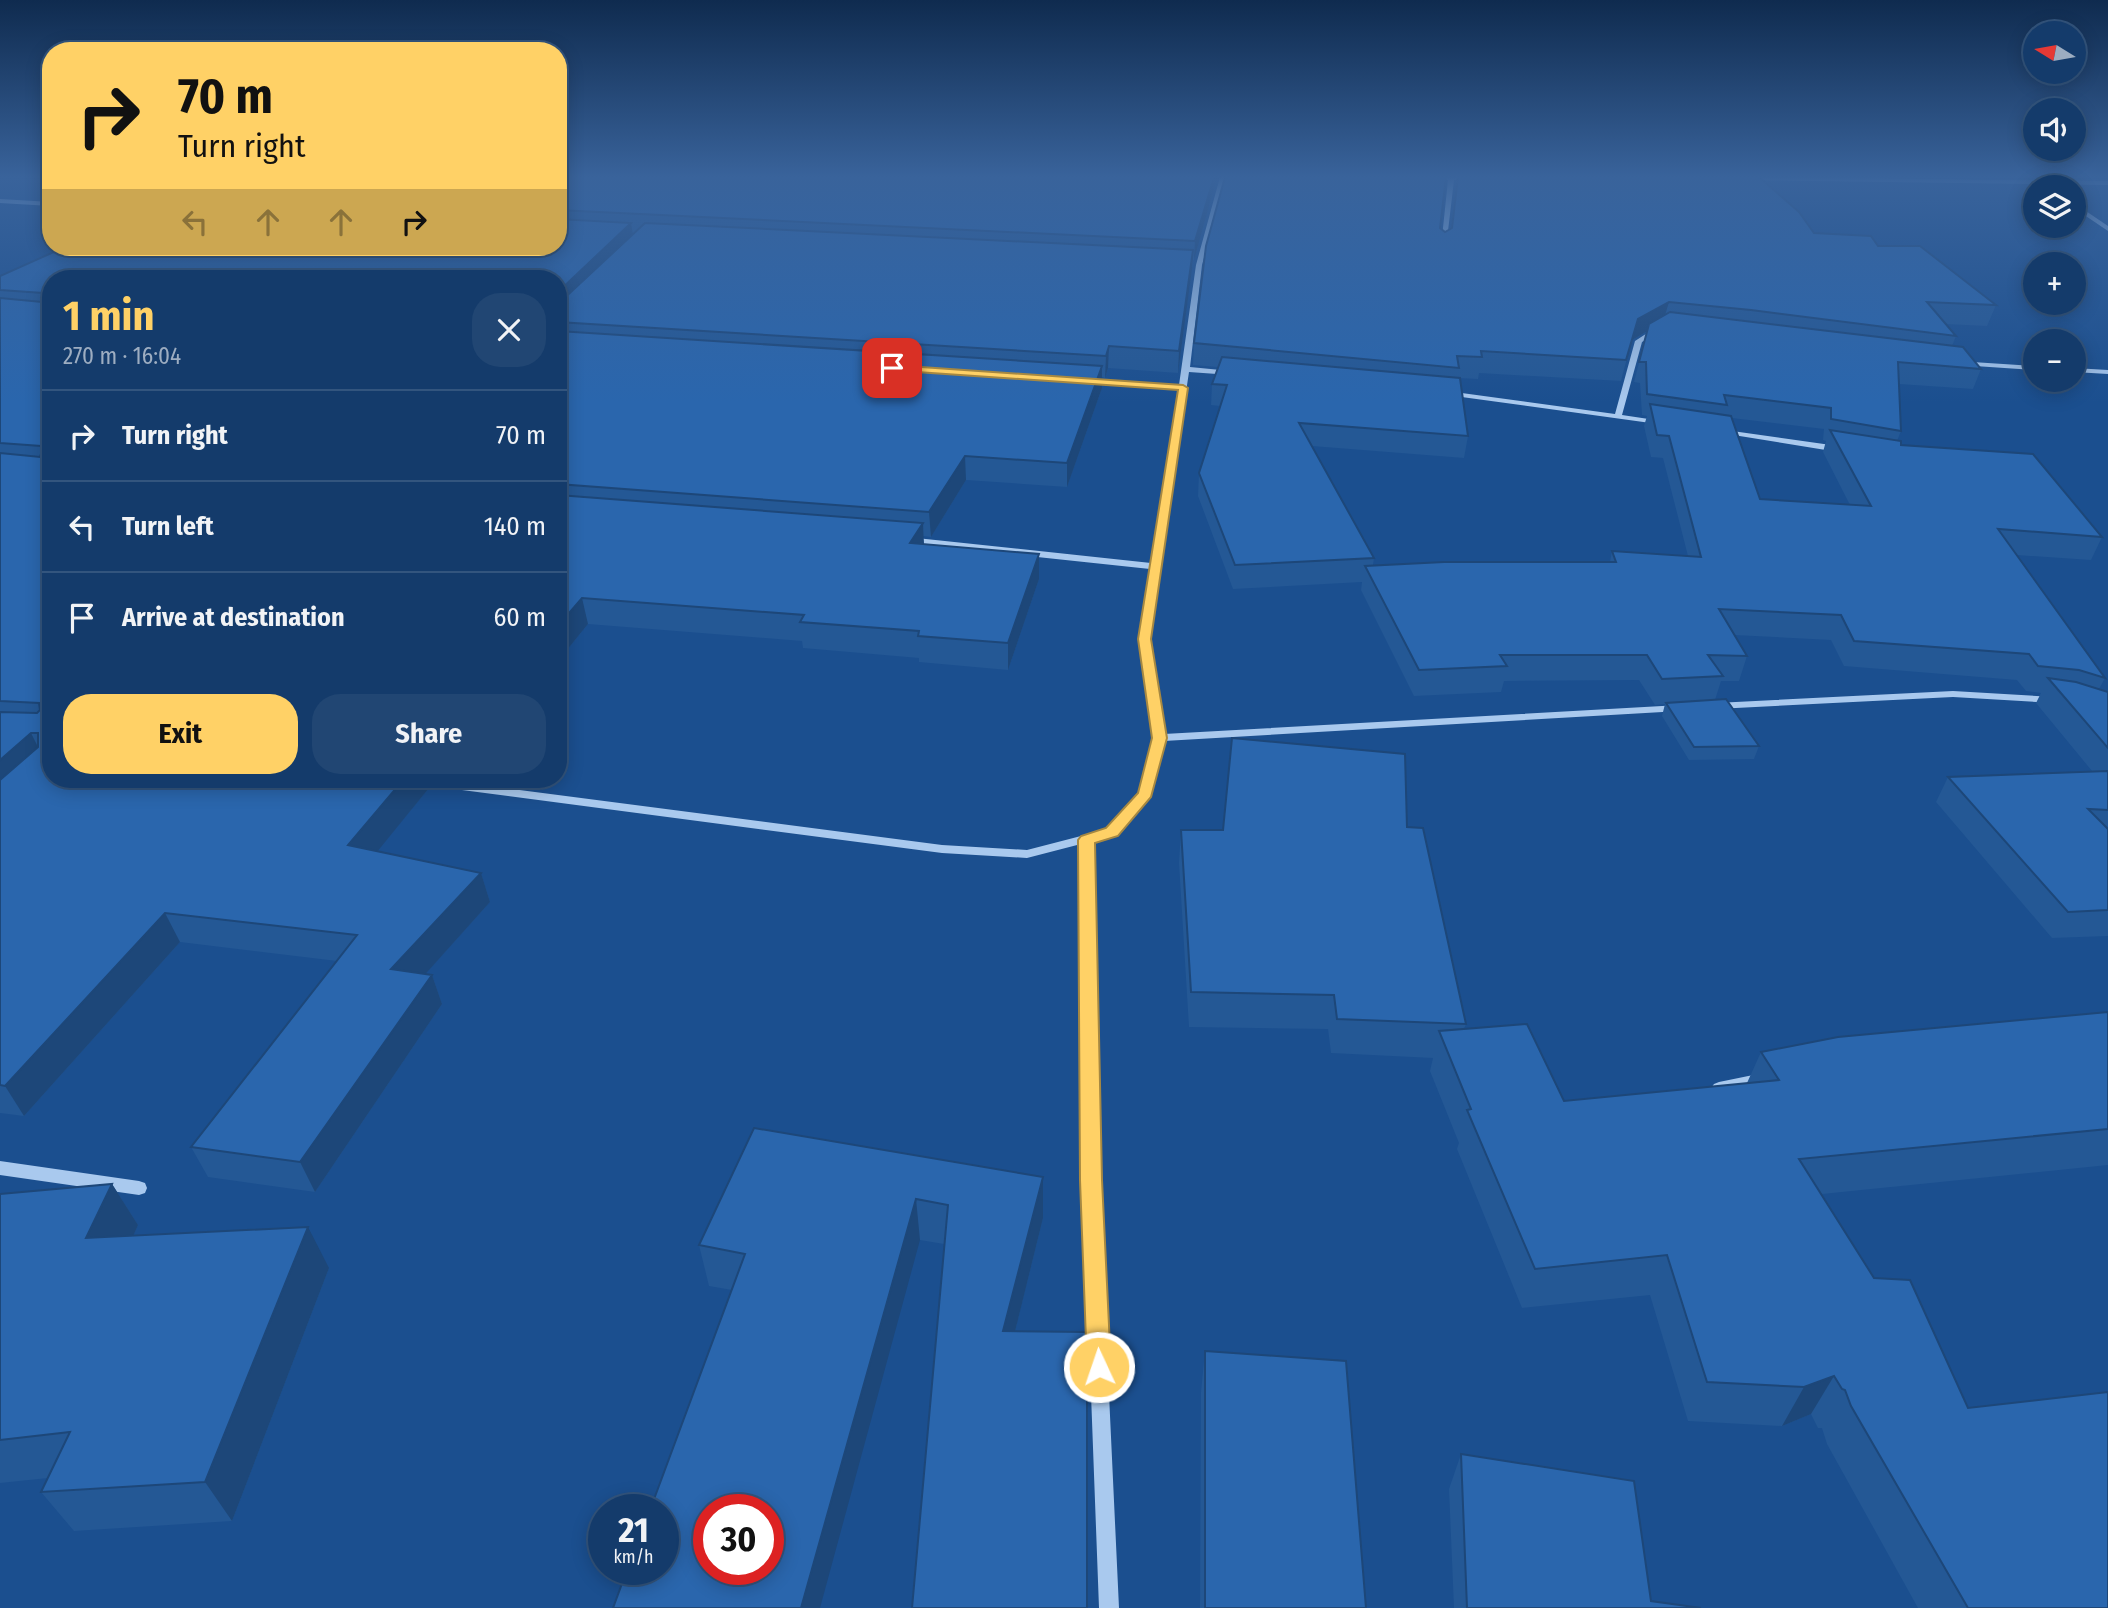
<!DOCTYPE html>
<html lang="en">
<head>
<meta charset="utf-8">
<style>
  :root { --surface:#143b6b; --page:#214673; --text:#f1f3f6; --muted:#9dadc1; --line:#33557e; --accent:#ffd166 }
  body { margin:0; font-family:"Fira Sans Condensed",sans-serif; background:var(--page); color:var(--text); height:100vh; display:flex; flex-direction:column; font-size:26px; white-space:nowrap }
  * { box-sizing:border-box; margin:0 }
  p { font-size:23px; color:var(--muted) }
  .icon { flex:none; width:38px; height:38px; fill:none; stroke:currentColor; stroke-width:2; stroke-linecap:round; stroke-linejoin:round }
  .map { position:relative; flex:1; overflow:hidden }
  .details { position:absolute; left:42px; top:270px; width:525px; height:518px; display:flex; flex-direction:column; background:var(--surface); border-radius:28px; box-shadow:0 4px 18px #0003,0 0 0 2px var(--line) }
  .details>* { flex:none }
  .hud { position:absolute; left:42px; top:42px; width:525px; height:214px; border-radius:28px; box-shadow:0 4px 18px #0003,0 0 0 2px var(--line); background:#ffd166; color:#111; overflow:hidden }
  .needle { width:46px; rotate:281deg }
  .controls { position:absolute; left:2023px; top:21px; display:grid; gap:14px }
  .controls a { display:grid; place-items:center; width:63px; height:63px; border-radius:50%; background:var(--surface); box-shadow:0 4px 18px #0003,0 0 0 2px var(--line); font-size:35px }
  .speed { position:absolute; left:588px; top:1494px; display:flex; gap:14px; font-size:35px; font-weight:700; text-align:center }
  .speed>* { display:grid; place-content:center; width:91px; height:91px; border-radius:50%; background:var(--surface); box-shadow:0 4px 18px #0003,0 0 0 2px var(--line); line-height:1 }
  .speed small { font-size:18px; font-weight:400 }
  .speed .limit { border:10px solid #d22; background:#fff; color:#111 }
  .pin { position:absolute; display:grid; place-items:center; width:60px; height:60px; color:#fff; margin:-30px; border-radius:14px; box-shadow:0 4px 10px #0006 }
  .me { position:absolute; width:77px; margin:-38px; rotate:357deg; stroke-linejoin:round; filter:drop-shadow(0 0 5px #0008) }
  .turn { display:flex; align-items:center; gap:24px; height:147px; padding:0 21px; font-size:32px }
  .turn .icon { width:91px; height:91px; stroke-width:2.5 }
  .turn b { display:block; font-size:49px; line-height:60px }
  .lanes { display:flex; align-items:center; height:66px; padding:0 21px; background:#0003; justify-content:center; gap:35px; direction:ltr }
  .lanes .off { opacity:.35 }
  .round { display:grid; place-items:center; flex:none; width:74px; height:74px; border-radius:28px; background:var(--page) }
  .headline { display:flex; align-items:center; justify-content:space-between; height:119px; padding:0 21px }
  h1 { font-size:42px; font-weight:700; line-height:52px; color:var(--accent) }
  .primary-button { display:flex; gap:14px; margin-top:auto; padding:14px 21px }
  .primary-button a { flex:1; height:80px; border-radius:28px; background:var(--accent); color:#111; font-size:28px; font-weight:700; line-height:80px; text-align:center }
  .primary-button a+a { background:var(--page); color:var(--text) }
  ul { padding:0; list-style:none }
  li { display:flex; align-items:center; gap:21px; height:91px; padding:0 21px; border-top:2px solid var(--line) }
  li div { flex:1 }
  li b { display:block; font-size:26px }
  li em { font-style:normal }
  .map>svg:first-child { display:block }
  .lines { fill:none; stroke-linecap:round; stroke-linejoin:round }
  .minor { fill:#a9c9ee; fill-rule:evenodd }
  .wall { fill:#245895; fill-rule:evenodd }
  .shaded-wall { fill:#1d4779 }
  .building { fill:#2a66ad; stroke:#1d4779; stroke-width:2; fill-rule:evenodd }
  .route { fill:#ffd166; stroke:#a68842; stroke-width:2 }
</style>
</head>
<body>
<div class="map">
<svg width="2108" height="1608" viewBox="0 0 2108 1608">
  <rect width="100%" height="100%" fill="#1b4f8f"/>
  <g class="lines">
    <!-- minor -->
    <g class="minor">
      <path d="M 1220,177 L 1226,177 L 1202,265 L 1190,367 L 1231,371 L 1235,373 L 1231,375 L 1189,372 L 1149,639 L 1164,734 L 1680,705 L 1686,708 L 1680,711 L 1164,741 L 1150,797 L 1116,835 L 1093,841 L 1099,1180 L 1119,1608 L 1099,1608 L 1083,1180 L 1081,844 L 1027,858 L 942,853 L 408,783 L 402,779 L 434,779 L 942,845 L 1027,850 L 1108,829 L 1140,793 L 1153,738 L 1139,639 L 1150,569 L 907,543 L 902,540 L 907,537 L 1151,563 L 1179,390 L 1086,383 L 1082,381 L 1086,379 L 1179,385 L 1196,265 Z"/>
      <path d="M 1427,177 L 1477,178 L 1454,180 L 1446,248 L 1441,247 L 1448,180 L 1429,180 Z"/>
      <path d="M 1742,177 L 2108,181 L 2108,185 L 1744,180 Z"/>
      <path d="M 0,199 L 51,202 L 51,206 L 0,203 Z"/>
      <path d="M 2074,203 L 2108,226 L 2108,231 L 2074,208 Z"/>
      <path d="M 1658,326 L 1665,328 L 1642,342 L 1622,415 L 1662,421 L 1666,423 L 1665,425 L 1447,395 L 1443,393 L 1447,391 L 1615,414 L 1635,341 Z"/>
      <path d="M 1957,361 L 2035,366 L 2035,370 L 1960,365 L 1956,363 Z"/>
      <path d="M 2074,368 L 2108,370 L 2108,374 L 2074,372 Z"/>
      <path d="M 1718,429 L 1838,446 L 1842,449 L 1838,452 L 1721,433 L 1717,431 Z"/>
      <path d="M 1953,691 L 2054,697 L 2060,700 L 2054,703 L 1953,697 L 1716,709 L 1710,706 L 1716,703 Z"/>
      <path d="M 1763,1073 L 1768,1075 L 1771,1079 L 1768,1083 L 1719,1094 L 1714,1092 L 1711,1088 L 1714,1084 L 1719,1082 Z"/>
      <path d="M 0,1161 L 139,1181 L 145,1183 L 147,1188 L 145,1193 L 139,1195 L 0,1175 Z"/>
    </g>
  </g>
  <!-- wall -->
  <g class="wall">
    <path d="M 558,177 L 1217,177 L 1194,260 L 1193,260 L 1178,373 L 1108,368 L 1105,378 L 1102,377 L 1102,388 L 1067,487 L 966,480 L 931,537 L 923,536 L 924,544 L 1039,554 L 1039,579 L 1008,670 L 919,662 L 919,658 L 803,648 L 802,641 L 588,624 L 558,661 L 558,278 L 51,278 L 51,779 L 429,788 L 377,851 L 481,873 L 490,902 L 425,974 L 432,975 L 442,1004 L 315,1192 L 208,1177 L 191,1147 L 337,961 L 180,942 L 24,1116 L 0,1113 L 0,276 L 558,247 Z"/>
    <path d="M 1457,177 L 1814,233 L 1878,246 L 1996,305 L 1987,326 L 1945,324 L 1956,336 L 1952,346 L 1981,369 L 1973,389 L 1899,384 L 1901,431 L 1897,441 L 1901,445 L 2102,537 L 2091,560 L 2017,555 L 2105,678 L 2099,689 L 2108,692 L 2108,936 L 2052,938 L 1936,802 L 1948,777 L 2092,771 L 2036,703 L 2041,693 L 2026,691 L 2017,680 L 1844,666 L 1831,640 L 1734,635 L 1747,656 L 1739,681 L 1721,681 L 1715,700 L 1759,746 L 1754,759 L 1689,760 L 1662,716 L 1665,704 L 1655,705 L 1639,680 L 1504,681 L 1501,692 L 1414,696 L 1361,590 L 1362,582 L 1233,589 L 1198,496 L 1199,473 L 1220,406 L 1211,405 L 1212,384 L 1218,367 L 1193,365 L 1194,343 L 1440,228 L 1445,232 L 1451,229 ZM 1647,332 L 1634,382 L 1640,383 L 1642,415 L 1647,416 L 1644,426 L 1651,457 L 1663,458 L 1688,556 L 1612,551 L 1610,562 L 1373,565 L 1374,558 L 1312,446 L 1464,458 L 1468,436 L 1457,378 L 1478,379 L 1479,373 L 1621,381 L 1632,340 ZM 1732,418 L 1824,429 L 1823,440 L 1826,441 L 1823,452 L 1850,505 L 1760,499 Z"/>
    <path d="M 1407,827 L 1466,1024 L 1464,1029 L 1564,1101 L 1747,1083 L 1761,1052 L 2108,1012 L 2108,1165 L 1822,1194 L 1874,1278 L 1968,1408 L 2108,1608 L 1918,1608 L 1827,1444 L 1822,1428 L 1818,1428 L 1811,1414 L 1782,1426 L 1688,1421 L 1650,1295 L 1522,1308 L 1457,1149 L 1459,1143 L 1430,1071 L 1433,1058 L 1331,1053 L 1328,1029 L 1189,1027 L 1179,863 L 1181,830 L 1223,830 Z"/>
    <path d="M 754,1128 L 1043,1218 L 1015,1331 L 1087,1608 L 944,1244 L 920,1240 L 732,1290 L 709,1286 L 699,1245 Z"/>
    <path d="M 112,1184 L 138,1225 L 133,1236 L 329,1268 L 232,1521 L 74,1531 L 41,1492 L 48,1478 L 0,1483 L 0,1194 Z"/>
    <path d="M 1205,1351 L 1366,1608 L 1200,1608 L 1201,1392 Z"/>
    <path d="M 1461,1454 L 1651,1601 L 1701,1608 L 1454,1608 L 1449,1489 Z"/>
  </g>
  <!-- shaded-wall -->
  <g class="shaded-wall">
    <path d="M 1214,177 L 1217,177 L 1194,260 L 1195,241 Z"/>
    <path d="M 631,223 L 634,241 L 558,316 L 558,292 Z"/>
    <path d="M 1193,250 L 1192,269 L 1178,373 L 1179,351 Z"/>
    <path d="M 1669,302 L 1663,322 L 1632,340 L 1621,381 L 1638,319 Z"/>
    <path d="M 1109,346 L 1108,368 L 1105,378 L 1106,356 Z"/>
    <path d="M 1102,366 L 1102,388 L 1067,487 L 1067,463 Z"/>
    <path d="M 965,456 L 966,480 L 931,537 L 929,512 Z"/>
    <path d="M 923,523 L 924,548 L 910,543 Z"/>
    <path d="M 1039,554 L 1039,579 L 1008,670 L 1008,643 Z"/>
    <path d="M 582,598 L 588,624 L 558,661 L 558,626 Z"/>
    <path d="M 31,733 L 45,761 L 0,801 L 0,760 Z"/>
    <path d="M 404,779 L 426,779 L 429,788 L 359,874 L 348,845 Z"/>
    <path d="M 481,873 L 490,902 L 403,999 L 391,969 Z"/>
    <path d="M 165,913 L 180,942 L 24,1116 L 5,1086 Z"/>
    <path d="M 432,975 L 442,1004 L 315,1192 L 300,1162 Z"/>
    <path d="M 1043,1177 L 1043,1218 L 1005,1372 L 1003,1331 Z"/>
    <path d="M 112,1184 L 138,1225 L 114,1279 L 86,1238 Z"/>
    <path d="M 916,1199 L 920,1240 L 820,1608 L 801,1608 Z"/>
    <path d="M 308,1227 L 329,1268 L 232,1521 L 205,1482 Z"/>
    <path d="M 1834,1376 L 1811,1414 L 1782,1426 L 1804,1387 Z"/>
  </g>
  <!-- building -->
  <g class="building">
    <path d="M 558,177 L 1214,177 L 1195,241 L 558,210 Z"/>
    <path d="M 1225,177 L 1446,177 L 1440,228 L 1445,232 L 1452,228 L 1458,177 L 1759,177 L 1799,212 L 1814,233 L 1871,236 L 1878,246 L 1920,246 L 1996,305 L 1927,302 L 1956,336 L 1751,310 L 1669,302 L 1638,319 L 1626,360 L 1481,351 L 1482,357 L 1457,356 L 1459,368 L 1194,343 L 1206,246 Z"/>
    <path d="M 558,219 L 631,223 L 558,292 L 558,278 L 51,278 L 51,779 L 404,779 L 348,845 L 481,873 L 391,969 L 432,975 L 300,1162 L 191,1147 L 357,935 L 165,913 L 5,1086 L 0,1085 L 0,780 L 38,747 L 38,733 L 31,733 L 0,760 L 0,712 L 37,713 L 40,710 L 39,703 L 0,701 L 0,453 L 40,457 L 43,448 L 41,446 L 0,443 L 0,298 L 42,302 L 45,299 L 43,293 L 0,290 L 0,276 L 65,247 L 558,247 Z"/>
    <path d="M 645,223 L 1193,250 L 1179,351 L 1109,346 L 1106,356 L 558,322 L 558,304 Z"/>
    <path d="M 1670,312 L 1963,347 L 1981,369 L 1898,362 L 1901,431 L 1831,419 L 1831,408 L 1724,395 L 1727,405 L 1647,394 L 1646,362 L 1639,362 L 1649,324 Z"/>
    <path d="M 558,331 L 1102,366 L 1067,463 L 965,456 L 929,512 L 558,484 Z"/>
    <path d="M 1222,357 L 1460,378 L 1468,436 L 1299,423 L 1374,558 L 1235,565 L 1199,473 L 1227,385 L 1212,384 Z"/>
    <path d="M 1650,404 L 1731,416 L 1760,499 L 1871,506 L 1830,430 L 1901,441 L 1901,445 L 2033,454 L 2102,537 L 1998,529 L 2105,678 L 2079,670 L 2038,666 L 2029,654 L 1854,641 L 1841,615 L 1719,609 L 1747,656 L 1708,655 L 1723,676 L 1662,679 L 1647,655 L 1500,655 L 1507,666 L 1419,670 L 1365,566 L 1444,562 L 1616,562 L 1612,551 L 1701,557 L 1669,436 L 1657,435 Z"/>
    <path d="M 558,495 L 923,523 L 910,543 L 1039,554 L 1008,643 L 918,636 L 919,631 L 800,622 L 804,615 L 582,598 L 558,626 Z"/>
    <path d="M 2048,678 L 2076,682 L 2108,692 L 2108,748 Z"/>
    <path d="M 1726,699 L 1759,746 L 1694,747 L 1666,703 Z"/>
    <path d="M 1232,738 L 1405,754 L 1407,827 L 1423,828 L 1466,1024 L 1337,1019 L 1334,995 L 1191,992 L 1181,830 L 1223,830 Z"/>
    <path d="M 2108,771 L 2108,810 L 2088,809 L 2108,829 L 2108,910 L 2068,912 L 1948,777 Z"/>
    <path d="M 2108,1012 L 2108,1129 L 1799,1159 L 1874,1278 L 1910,1280 L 1968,1408 L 2108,1392 L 2108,1608 L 1968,1608 L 1851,1406 L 1845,1390 L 1842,1389 L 1834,1376 L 1804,1387 L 1707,1382 L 1667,1255 L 1535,1269 L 1467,1110 L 1471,1109 L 1439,1031 L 1527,1024 L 1564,1101 L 1779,1080 L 1761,1052 L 1838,1037 Z"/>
    <path d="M 754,1128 L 1043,1177 L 1003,1331 L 1087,1332 L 1087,1608 L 912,1608 L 948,1205 L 916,1199 L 801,1608 L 613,1608 L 627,1570 L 663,1570 L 663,1510 L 650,1510 L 745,1254 L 699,1245 ZM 709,1510 L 768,1510 L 768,1570 L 709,1570 Z"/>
    <path d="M 112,1184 L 86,1238 L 308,1227 L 205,1482 L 41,1492 L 70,1432 L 0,1440 L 0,1194 Z"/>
    <path d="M 1205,1351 L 1346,1361 L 1366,1608 L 1205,1608 Z"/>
    <path d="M 1461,1454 L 1634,1481 L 1651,1601 L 1701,1608 L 1467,1608 Z"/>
  </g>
  <!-- sky -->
  <linearGradient id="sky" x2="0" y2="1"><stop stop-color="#0f2b4f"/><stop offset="0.44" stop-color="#39639b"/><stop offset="1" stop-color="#39639b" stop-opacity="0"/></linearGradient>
  <rect width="2108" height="402" fill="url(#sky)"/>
  <!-- route -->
  <path class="route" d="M 892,365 L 1183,385 L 1188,388 L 1151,639 L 1167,738 L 1151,797 L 1118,836 L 1095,843 L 1102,1180 L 1111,1367 L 1107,1375 L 1099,1378 L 1091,1375 L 1087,1367 L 1080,1180 L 1078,840 L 1081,836 L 1106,828 L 1138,793 L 1152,738 L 1138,639 L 1178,390 L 888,370 L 888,366 Z"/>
</svg>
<div class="controls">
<a><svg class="needle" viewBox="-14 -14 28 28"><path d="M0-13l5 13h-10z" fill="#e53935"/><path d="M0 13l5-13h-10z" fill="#9dadc1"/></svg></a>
<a><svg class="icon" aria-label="sound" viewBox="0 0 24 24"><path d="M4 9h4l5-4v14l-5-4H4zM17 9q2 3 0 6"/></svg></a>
<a><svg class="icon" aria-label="layers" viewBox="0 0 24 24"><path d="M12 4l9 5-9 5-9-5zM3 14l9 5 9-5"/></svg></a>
<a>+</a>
<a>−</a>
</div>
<div class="speed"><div>21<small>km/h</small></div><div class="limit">30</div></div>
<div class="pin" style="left:892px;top:368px;background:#d93025"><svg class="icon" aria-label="arrive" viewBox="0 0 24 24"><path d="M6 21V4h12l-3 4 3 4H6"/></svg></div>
<svg class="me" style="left:1099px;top:1367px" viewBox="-20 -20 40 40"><circle r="17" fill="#ffd166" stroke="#fff" stroke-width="3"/><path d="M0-11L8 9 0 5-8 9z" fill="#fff"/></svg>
<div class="hud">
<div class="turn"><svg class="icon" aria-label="right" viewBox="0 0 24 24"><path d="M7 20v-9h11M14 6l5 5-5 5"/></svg><div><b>70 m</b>Turn right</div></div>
<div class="lanes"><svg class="icon off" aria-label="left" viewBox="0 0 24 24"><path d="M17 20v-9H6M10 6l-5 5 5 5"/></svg><svg class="icon off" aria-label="ahead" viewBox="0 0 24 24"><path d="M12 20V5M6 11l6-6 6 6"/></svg><svg class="icon off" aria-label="ahead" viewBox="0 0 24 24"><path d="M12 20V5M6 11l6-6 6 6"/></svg><svg class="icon" aria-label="right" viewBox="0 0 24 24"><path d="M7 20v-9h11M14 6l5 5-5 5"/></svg></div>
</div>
<section class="details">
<div class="headline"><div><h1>1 min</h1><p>270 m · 16:04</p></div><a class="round"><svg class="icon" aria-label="close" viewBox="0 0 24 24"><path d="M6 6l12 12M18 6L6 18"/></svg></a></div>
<ul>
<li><svg class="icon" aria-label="right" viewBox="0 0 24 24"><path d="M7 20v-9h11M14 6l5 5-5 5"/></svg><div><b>Turn right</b></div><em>70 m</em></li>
<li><svg class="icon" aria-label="left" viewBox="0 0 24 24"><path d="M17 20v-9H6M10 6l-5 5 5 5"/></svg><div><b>Turn left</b></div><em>140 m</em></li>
<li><svg class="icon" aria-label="arrive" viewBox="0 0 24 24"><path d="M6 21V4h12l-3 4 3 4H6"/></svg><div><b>Arrive at destination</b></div><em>60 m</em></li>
</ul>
<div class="primary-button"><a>Exit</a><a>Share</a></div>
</section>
</div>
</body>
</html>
